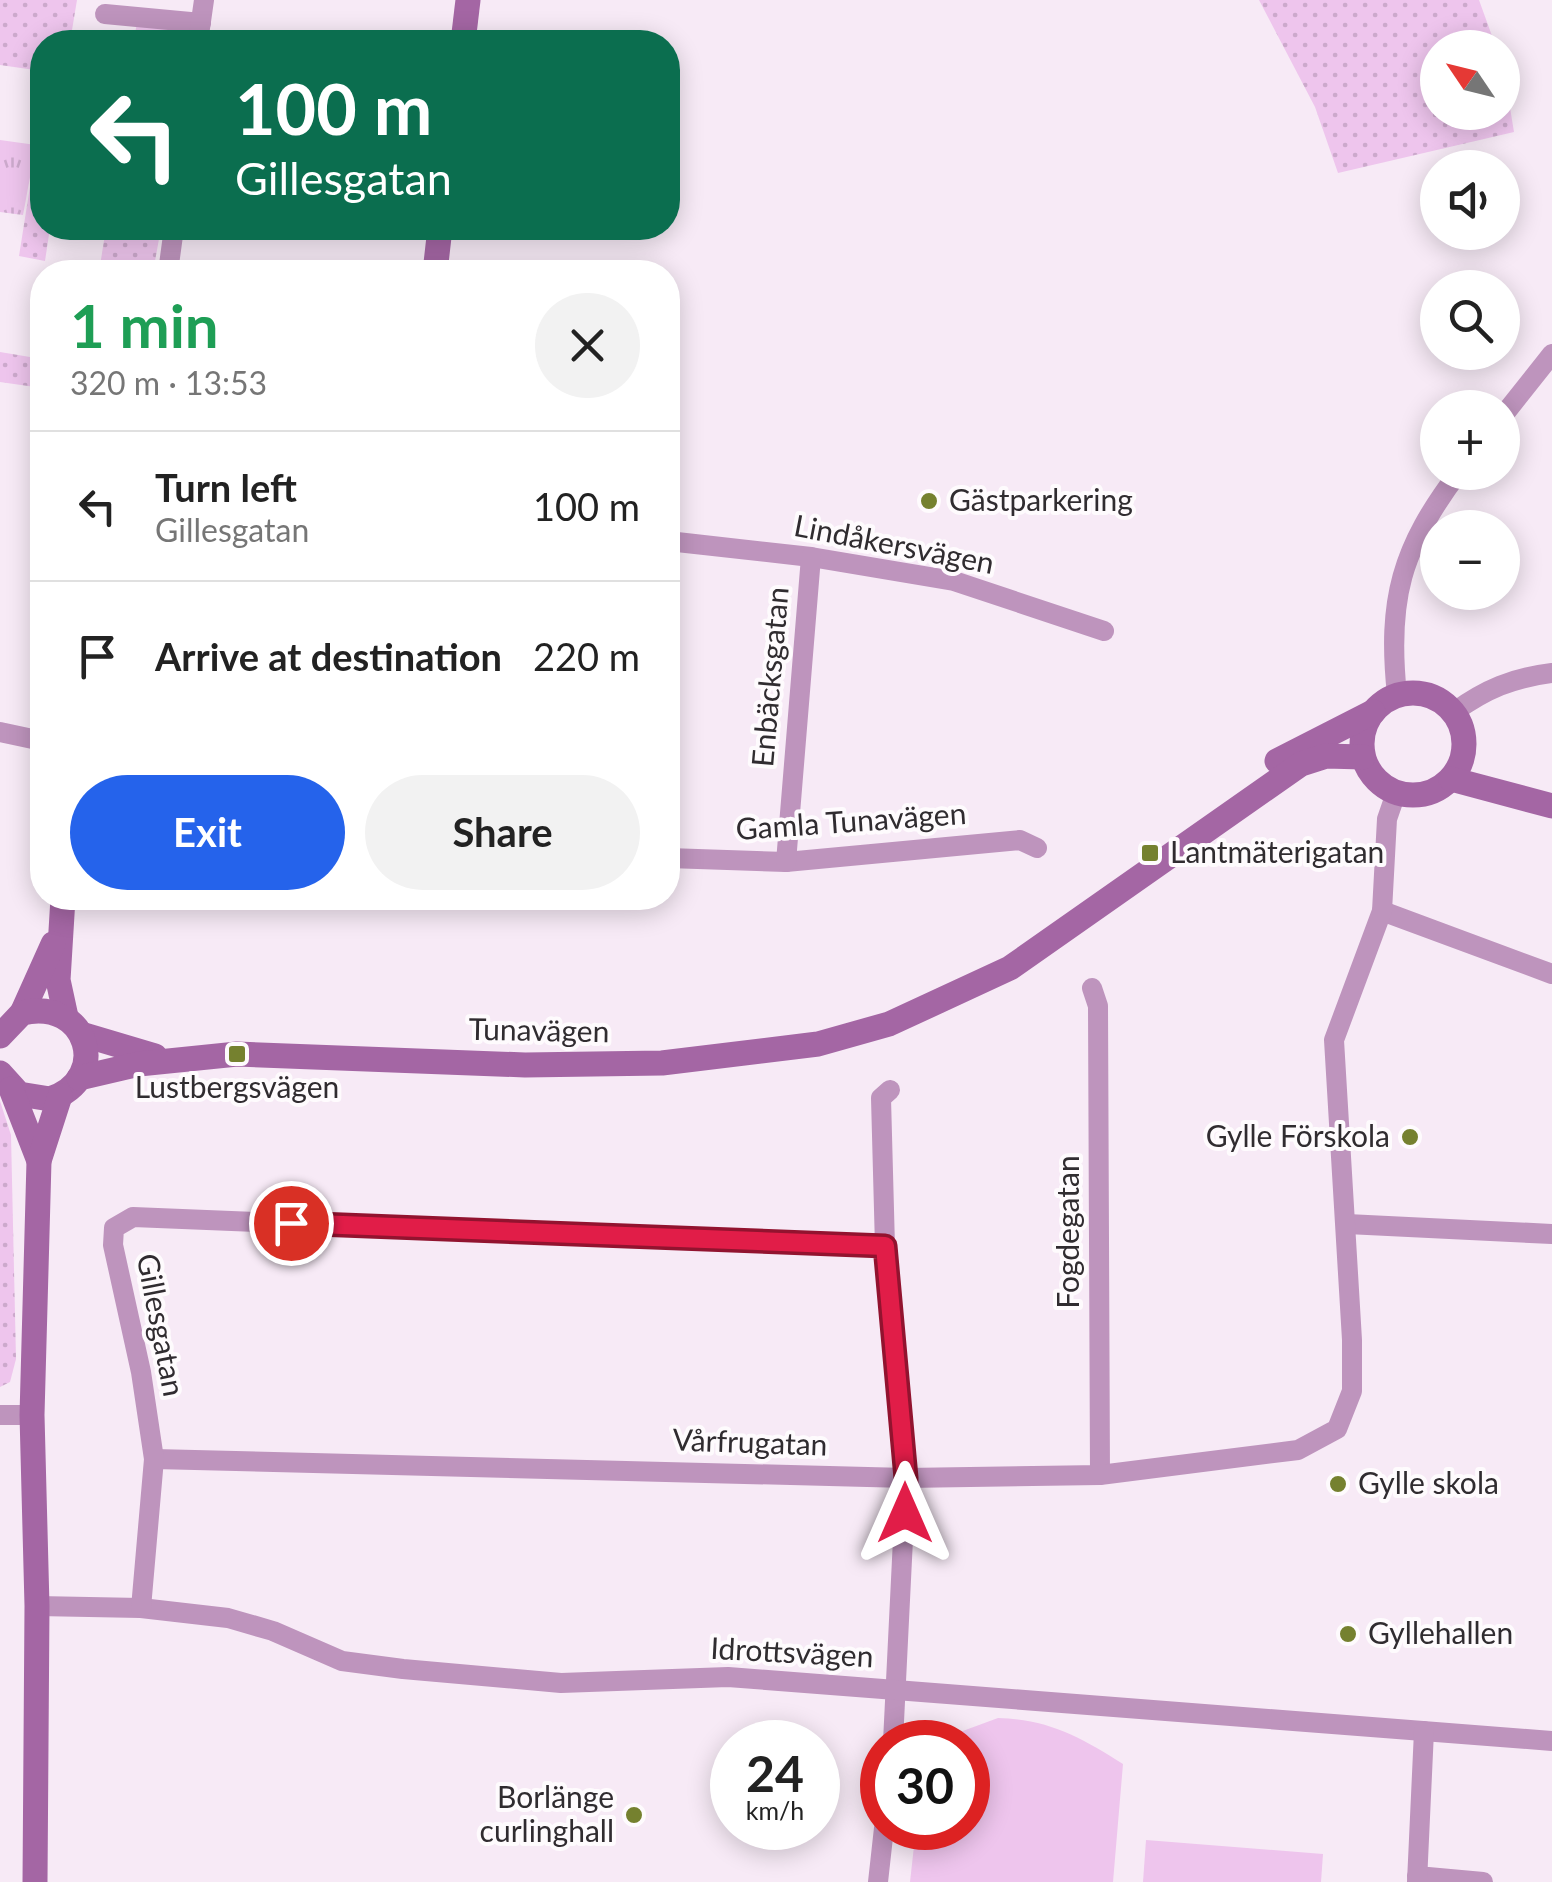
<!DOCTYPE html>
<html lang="en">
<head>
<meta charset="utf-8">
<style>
  :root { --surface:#fff; --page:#f2f2f2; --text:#222; --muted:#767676; --line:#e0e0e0; --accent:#2563eb }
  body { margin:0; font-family:Lato,sans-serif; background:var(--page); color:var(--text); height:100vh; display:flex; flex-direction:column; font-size:38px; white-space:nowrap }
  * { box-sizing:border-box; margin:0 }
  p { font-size:32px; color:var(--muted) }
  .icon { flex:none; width:55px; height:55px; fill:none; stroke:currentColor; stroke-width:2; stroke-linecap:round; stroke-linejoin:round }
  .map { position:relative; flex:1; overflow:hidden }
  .panel { position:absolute; left:30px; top:260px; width:650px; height:650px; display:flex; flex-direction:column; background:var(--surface); border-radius:40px; box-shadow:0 5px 25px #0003 }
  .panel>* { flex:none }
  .banner { position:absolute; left:30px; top:30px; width:650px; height:210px; border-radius:40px; box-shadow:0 5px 25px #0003; background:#0b6e4f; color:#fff; overflow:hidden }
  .needle { width:65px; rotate:305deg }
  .buttons { position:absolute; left:1420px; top:30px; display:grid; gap:20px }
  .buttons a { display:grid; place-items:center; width:100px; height:100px; border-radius:50%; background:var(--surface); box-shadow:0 5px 25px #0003; font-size:50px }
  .speed { position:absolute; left:710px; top:1720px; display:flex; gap:20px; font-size:50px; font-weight:700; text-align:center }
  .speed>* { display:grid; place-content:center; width:130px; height:130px; border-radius:50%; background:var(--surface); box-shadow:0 5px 25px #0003; line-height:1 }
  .speed small { font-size:25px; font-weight:400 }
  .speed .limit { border:15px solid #d22; background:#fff; color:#111 }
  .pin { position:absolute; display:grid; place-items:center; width:85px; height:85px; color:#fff; margin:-42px; border:5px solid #fff; border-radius:50%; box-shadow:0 2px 10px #0007 }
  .me { position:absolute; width:110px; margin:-55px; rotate:0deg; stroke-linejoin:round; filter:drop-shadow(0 0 8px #0008) }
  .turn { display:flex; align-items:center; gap:35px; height:210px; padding:0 40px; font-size:45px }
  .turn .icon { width:130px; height:130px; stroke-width:2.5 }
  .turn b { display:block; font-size:70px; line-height:85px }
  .round { display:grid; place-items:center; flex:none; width:105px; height:105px; border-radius:52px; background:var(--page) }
  .headline { display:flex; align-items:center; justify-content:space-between; height:170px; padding:0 40px }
  h1 { font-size:60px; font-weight:700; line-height:75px; color:#1e9e55 }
  .action { display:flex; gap:20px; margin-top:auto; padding:20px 40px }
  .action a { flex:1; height:115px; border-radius:60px; background:var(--accent); color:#fff; font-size:40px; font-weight:700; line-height:115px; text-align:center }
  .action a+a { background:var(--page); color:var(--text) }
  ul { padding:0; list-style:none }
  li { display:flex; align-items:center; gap:30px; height:150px; padding:0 40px; border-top:2px solid var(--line) }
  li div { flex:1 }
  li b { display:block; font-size:38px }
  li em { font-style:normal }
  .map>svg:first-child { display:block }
  .grass { fill:url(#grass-dots) }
  .park { fill:url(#park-tufts) }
  .pitch { fill:#eec5ed }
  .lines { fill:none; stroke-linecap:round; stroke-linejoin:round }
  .street { stroke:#be94bd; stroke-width:20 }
  .secondary { stroke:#a466a4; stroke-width:25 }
  .route-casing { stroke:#92132f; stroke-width:25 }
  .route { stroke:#e11d48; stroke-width:18 }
  .poi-dot { fill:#75812f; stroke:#fefbfd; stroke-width:4 }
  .labels { text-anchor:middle; stroke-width:8; stroke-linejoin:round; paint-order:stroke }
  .poi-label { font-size:30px; fill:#302c30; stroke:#fefbfd; text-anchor:start }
  .street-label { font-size:30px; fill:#302c30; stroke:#fefbfd }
</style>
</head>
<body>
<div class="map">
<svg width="1552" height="1882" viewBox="0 0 1552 1882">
  <defs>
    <pattern id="grass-dots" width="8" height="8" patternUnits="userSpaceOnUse" patternTransform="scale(2.5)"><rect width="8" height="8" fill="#eec5ed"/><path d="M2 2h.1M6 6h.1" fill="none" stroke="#cca9cc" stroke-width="1.8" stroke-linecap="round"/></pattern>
    <pattern id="park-tufts" width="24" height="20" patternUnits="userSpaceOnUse" patternTransform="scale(2.5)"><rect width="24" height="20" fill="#eec5ed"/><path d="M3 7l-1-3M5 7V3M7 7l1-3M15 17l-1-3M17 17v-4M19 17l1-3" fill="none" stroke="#cca9cc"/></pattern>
  </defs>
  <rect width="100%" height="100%" fill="#f7eaf6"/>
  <!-- grass -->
  <g class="grass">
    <path d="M 0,0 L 77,0 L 70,42 L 42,42 L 42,71 L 0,65 Z"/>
    <path d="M 1259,0 L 1479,0 L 1496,47 L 1438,48 L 1438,112 L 1502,112 L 1503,65 L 1514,132 L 1338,173 L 1315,107 Z"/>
    <path d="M 137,21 L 192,27 L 189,42 L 134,42 Z"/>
    <path d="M 42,111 L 42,228 L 50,228 L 45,261 L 19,256 Z"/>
    <path d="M 106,228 L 161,228 L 153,272 L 99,272 Z"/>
    <path d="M 0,352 L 42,359 L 42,388 L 0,382 Z"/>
    <path d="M 0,1101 L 11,1135 L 16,1359 L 10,1382 L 0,1387 Z"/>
  </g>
  <!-- park -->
  <path class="park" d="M 0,140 L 36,145 L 23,215 L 0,212 Z"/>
  <!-- pitch -->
  <g class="pitch">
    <path d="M 998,1718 C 1048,1719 1081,1737 1123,1764 L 1113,1882 L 910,1882 L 916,1828 L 968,1828 L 968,1742 L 948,1742 L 960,1732 Z"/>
    <path d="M 1146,1840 L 1323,1854 L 1321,1882 L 1143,1882 Z"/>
  </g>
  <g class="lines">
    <!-- street -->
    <g class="street">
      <path d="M 105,14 L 201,23"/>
      <path d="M 198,42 L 204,0"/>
      <path d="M 168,272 L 174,228"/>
      <path d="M 1502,417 L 1552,354"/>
      <path d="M 668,541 L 811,557 L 954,581 L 1104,631"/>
      <path d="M 1397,695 C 1387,600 1401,548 1459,472"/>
      <path d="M 1454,712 C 1486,689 1512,678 1552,673"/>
      <path d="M 0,732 L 42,741"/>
      <path d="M 668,858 L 786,862 L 1020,840 L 1037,848"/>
      <path d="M 786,862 L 811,557"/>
      <path d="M 1382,911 L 1552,974"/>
      <path d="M 1092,988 L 1098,1006 L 1100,1475"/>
      <path d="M 890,1090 L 881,1098 L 885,1247 L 906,1478 L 893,1742"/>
      <path d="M 1347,1224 L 1552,1234"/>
      <path d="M 0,1415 L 32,1415"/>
      <path d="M 154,1459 L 906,1478 L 1100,1475 L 1298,1450 L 1337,1429 L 1352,1391 L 1352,1340 L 1334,1040 L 1382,911 L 1387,819 L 1396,793"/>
      <path d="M 37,1606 L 141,1608 L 228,1618 L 273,1631 L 342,1661 L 403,1669 L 561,1683 L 728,1677 L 1552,1741"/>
      <path d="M 141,1608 L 154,1459 L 141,1372 L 113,1245 L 114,1228 L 133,1217 L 885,1247"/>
      <path d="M 1417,1876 L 1483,1882"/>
      <path d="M 878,1882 L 884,1828"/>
      <path d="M 1417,1882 L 1424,1731"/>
    </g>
    <!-- secondary -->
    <g class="secondary">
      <path d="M 463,42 L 468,0"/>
      <path d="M 435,272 L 440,228"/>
      <circle cx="1413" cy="744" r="51"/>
      <path d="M 1277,761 L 1373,712"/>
      <path d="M 1451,779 L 1552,806"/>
      <path d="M 63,898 L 58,980 L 66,1017"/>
      <path d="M 22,1013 L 53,944"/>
      <path d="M 81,1034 L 155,1056"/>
      <path d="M 0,1036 L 22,1013 C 88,997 112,1079 50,1099 L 19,1094 L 0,1073"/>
      <path d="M 79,1078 L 139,1064 L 237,1054 L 525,1065 L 662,1063 L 818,1044 L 889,1024 L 1010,968 L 1301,764 L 1326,756 L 1363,757"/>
      <path d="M 11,1089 L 39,1161"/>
      <path d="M 35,1882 L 37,1606 L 32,1415 L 39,1161 L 60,1096"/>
    </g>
  </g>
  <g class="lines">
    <!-- route casing -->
    <g class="route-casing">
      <path id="route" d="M 291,1223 L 885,1246 L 906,1478 L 905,1513"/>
    </g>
    <!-- route -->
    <use href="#route" class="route"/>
  </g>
  <!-- markers -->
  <g class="poi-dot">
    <circle cx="929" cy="501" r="10"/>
    <rect x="1140" y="843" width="20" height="20" rx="5"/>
    <rect x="227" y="1044" width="20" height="20" rx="5"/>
    <circle cx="1410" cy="1137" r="10"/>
    <circle cx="1338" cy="1484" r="10"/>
    <circle cx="1348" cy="1634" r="10"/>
    <circle cx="634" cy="1815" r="10"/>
  </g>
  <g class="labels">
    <!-- poi labels -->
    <g class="poi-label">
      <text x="949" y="511">Gästparkering</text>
      <text x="1170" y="863">Lantmäterigatan</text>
      <text x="237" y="1098" text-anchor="middle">Lustbergsvägen</text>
      <text x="1390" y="1147" text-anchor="end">Gylle Förskola</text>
      <text x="1358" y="1494">Gylle skola</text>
      <text x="1368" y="1644">Gyllehallen</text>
      <text x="614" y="1808" text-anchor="end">Borlänge<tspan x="614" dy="34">curlinghall</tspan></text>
    </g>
    <!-- street labels -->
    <g class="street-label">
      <text transform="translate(894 545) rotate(11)" y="10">Lindåkersvägen</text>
      <text transform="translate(771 677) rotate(-85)" y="10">Enbäcksgatan</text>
      <text transform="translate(851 822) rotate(-4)" y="10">Gamla Tunavägen</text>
      <text transform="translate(539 1031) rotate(1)" y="10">Tunavägen</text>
      <text transform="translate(1069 1232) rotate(-90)" y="10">Fogdegatan</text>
      <text transform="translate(160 1325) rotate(79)" y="10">Gillesgatan</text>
      <text transform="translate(750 1443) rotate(2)" y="10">Vårfrugatan</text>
      <text transform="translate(792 1653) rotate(3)" y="10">Idrottsvägen</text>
    </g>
  </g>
</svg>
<div class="buttons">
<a><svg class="needle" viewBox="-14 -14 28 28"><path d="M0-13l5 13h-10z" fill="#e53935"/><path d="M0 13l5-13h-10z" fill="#767676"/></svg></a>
<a><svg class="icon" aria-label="sound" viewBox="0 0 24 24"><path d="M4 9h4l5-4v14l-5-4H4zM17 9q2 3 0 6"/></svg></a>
<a><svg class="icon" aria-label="search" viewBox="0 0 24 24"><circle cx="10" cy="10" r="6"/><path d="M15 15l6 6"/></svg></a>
<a>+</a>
<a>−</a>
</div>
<div class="speed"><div>24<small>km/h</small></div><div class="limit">30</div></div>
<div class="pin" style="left:291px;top:1223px;background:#d93025"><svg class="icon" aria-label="arrive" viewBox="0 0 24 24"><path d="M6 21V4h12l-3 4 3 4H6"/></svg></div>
<svg class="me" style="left:905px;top:1513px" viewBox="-20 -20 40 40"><path d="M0-17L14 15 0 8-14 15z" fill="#e11d48" stroke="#fff" stroke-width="4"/></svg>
<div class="banner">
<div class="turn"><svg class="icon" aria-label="left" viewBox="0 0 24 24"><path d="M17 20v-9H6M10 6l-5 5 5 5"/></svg><div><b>100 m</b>Gillesgatan</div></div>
</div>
<section class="panel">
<div class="headline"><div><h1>1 min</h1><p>320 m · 13:53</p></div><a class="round"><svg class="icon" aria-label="close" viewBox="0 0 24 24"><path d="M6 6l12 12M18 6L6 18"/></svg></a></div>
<ul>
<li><svg class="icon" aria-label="left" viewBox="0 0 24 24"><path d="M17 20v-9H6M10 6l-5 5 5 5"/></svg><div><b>Turn left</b><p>Gillesgatan</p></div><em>100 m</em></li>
<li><svg class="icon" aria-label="arrive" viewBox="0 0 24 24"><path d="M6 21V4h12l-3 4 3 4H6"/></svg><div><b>Arrive at destination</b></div><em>220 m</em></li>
</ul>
<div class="action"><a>Exit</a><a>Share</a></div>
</section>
</div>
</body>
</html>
